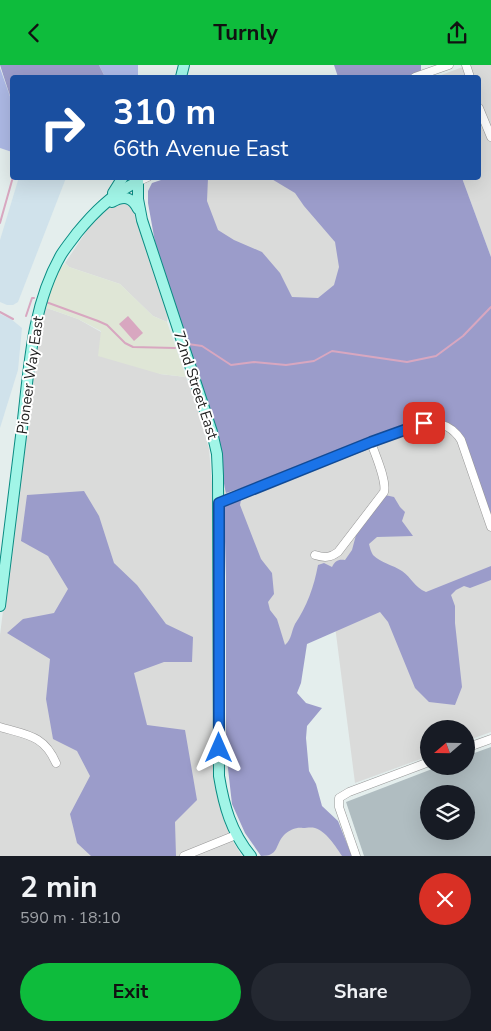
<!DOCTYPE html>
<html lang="en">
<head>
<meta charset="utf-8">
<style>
  :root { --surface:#171b24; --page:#242831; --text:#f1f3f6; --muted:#9ea1a6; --accent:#0ebc3c }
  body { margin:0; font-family:"Nunito Sans",sans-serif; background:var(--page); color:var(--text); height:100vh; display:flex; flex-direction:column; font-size:19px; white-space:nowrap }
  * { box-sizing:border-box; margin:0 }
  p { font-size:16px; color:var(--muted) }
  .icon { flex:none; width:28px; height:28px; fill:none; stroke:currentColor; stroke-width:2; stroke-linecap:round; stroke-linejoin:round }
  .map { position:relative; height:791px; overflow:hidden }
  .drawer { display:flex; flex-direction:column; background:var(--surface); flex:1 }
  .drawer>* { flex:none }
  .banner { position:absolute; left:10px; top:10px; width:471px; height:105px; border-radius:5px; box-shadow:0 5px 20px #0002; background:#1a4fa0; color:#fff; overflow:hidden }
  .needle { width:32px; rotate:250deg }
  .fabs { position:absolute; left:420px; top:655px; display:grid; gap:10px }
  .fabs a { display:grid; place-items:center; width:55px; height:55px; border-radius:50%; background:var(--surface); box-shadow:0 5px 20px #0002; font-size:25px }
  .pin { position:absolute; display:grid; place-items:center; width:42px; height:42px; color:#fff; margin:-21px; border-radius:10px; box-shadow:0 2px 8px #0006 }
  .me { position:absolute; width:55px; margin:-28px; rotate:0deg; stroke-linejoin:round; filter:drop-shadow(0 0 4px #0008) }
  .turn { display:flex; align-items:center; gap:18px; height:105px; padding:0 20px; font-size:22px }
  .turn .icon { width:65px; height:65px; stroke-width:2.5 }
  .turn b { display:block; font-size:35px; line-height:42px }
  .round { display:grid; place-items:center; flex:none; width:52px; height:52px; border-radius:26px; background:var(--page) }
  .summary { display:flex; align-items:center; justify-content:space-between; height:85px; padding:0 20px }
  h1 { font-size:30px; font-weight:700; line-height:38px }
  .action { display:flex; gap:10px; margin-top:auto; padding:10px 20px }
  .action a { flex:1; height:58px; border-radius:30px; background:var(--accent); color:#111; font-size:20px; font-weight:700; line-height:58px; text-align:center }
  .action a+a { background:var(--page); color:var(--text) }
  header { display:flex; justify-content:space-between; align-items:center; height:65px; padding:0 20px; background:var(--accent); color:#111; font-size:22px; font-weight:700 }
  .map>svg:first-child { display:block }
  .residential { fill:#dadbda }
  .industrial { fill:#dfe6d6 }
  .construction { fill:#b0bdc1; fill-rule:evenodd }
  .farmland { fill:#d0e2eb }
  .grass { fill:#adb9e5 }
  .forest { fill:#9b9cca }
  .water { fill:#d8a7c0 }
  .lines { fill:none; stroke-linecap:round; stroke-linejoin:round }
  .stream { stroke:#d8a7c0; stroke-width:2 }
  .minor-casing { stroke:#979797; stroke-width:9 }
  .major-casing { stroke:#0a8c83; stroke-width:12 }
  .minor { stroke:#fff; stroke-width:8 }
  .major { stroke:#a1f5e7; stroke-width:10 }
  .route-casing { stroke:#114b97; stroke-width:12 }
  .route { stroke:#1a73e8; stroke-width:9 }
  .labels { text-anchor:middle; stroke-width:4; stroke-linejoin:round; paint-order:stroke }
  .street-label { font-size:15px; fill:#1d1d1d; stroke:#fff }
</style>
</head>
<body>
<header><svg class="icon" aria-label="back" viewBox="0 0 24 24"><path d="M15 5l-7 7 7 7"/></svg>Turnly<svg class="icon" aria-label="share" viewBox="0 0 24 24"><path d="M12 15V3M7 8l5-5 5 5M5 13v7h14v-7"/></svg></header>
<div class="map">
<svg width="491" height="791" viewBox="0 0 491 791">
  <rect width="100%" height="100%" fill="#e4eeed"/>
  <!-- residential -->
  <g class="residential">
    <path d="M 468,0 L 491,0 L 491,192 L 462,113 L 479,112 L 479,12 L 436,12 Z"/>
    <path d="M 189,113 L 300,113 L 335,177 L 355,228 L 293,252 L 212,169 Z"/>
    <path d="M 123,135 L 132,140 L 168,251 L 167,257 L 153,251 L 120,219 L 69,202 L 65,198 L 92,158 L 113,138 Z"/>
    <path d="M 44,242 L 78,254 L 101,267 L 160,309 L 186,312 L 197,341 L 209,384 L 212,419 L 214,714 L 222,750 L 232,775 L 242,791 L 0,791 L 0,570 L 34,297 Z"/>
    <path d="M 433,348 L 460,359 L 491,423 L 491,667 L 466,676 L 466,664 L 429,664 L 429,691 L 355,718 L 335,561 L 279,591 L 225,463 L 223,425 L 416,352 Z"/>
    <path d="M 302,759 L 326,765 L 344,791 L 265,791 L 286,763 Z"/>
  </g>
  <!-- industrial -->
  <path class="industrial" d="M 65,198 L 69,202 L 120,219 L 153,251 L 167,257 L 186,312 L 160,309 L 98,291 L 101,266 L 78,254 L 44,242 L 57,208 Z"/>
  <!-- construction -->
  <path class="construction" d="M 491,682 L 491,791 L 364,791 L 346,737 L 440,701 L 466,701 L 466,691 ZM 429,729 L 466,729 L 466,766 L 429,766 Z"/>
  <!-- farmland -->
  <g class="farmland">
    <path d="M 19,112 L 66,113 L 18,237 L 13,240 L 7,240 L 0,237 L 0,175 Z"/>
    <path d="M 0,249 L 11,254 L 22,263 L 18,305 L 0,363 Z"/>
  </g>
  <!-- grass -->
  <g class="grass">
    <path d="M 99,0 L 138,0 L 138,12 L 105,12 Z"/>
    <path d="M 0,3 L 12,37 L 12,87 L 0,83 Z"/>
  </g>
  <!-- forest -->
  <g class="forest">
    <path d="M 0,0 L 99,0 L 105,12 L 12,12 L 12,37 Z"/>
    <path d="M 334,0 L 421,0 L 421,7 L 410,12 L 338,12 Z"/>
    <path d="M 167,113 L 208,113 L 207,136 L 218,165 L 234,175 L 262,187 L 280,208 L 292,232 L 318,233 L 334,220 L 339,202 L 335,177 L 304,141 L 295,128 L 270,113 L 462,113 L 491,192 L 491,452 L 463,373 L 451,359 L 438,354 L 416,355 L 391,367 L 269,414 L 226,428 C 222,414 223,400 221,385 L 169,227 L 155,177 L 148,138 L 148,126 L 152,118 Z"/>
    <path d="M 84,426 L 99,451 L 114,498 L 137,520 L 166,559 L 193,572 L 192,597 L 164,597 L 134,608 L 147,660 L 185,665 L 197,735 L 175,757 L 176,791 L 91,791 L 77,778 L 70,749 L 90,711 L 77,686 L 53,674 L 46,634 L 50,594 L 7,568 L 23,554 L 54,548 L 68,524 L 48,491 L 21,476 L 27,430 Z"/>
    <path d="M 385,430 L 394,432 L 400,442 L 405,447 L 402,456 L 413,471 L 377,472 L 369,479 C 370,483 371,487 373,490 C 381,498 393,500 402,506 C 412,513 414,522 426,527 L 491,501 L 491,515 L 470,523 L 464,521 L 456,525 L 451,530 L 455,541 L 455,558 L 462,622 L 455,640 L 429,637 L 415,623 L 388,557 L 380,547 L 307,579 L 301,618 L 297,628 L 306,638 L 322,643 L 307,661 L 306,673 L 309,706 L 316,719 L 322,741 L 338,756 L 352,791 L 342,791 C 336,782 326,766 315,763 C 311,762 306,763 303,763 C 296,762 290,765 285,769 C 274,780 280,791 261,791 L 245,768 L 232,739 L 226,686 L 226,511 L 224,441 L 234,435 L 241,435 L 240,440 L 261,494 L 272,508 L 274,529 L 268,537 L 270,545 L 277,554 L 285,580 C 292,574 291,567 295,559 C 307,541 314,522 318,500 L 324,498 L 332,502 C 335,496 338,494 345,495 L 352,485 L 356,470 Z"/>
  </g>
  <!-- water -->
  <path class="water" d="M 128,251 L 143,268 L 134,276 L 119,259 Z"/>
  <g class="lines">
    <!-- stream -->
    <g class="stream">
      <path d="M 0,158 L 13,112"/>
      <path d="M 46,237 L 98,256 L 107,260 L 125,278 L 133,282 L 175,283"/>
      <path d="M 0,247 L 13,254"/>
      <path d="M 26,251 L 32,233 L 34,233"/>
      <path d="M 188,279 L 202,281 L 231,300 L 254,297 L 286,300 L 314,296 L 332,286 L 407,297 L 436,291 L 463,271 L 491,242"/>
    </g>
    <!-- minor casing -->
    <g class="minor-casing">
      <g id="minor">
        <path d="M 466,0 L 470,12"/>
        <path d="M 415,12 L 449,0"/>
        <path d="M 479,43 L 491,72"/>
        <path d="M 137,117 L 148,112"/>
        <path d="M 219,438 L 415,361 C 433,355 450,358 461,375 L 491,462"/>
        <path d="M 315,490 C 324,493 330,493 338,487 L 384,427 C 387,415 375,390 371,377"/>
        <path d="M 0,662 C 27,670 44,670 56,698"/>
        <path d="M 466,683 L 491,674"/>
        <path d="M 184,791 L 236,770"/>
        <path d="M 356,791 L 339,742 L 339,733 L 349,727 L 429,697"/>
      </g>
    </g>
    <!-- major casing -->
    <g class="major-casing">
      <g id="major">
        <path d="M 181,12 L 184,0"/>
        <path d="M 138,112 L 138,134 L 142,155 L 212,367 L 217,389 L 218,411 L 219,711 C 224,741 231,767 251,791"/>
        <path d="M 113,128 L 123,112"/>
        <path d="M 112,137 C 124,130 132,132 138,144"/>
        <path d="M 0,541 C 7,484 14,427 21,371 C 29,310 30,244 61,190 C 66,182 72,175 77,168 C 94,147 112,129 137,117"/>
      </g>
    </g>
    <!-- minor -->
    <use href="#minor" class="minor"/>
    <!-- major -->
    <use href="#major" class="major"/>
  </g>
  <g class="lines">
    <!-- route casing -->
    <g class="route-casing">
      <path id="route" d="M 219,683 L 219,438 L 371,377 L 424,358"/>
    </g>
    <!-- route -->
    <use href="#route" class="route"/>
  </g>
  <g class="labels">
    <!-- street labels -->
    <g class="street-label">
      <text transform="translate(30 310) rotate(-82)" y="5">Pioneer Way East</text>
      <text transform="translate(196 320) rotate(72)" y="5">72nd Street East</text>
    </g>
  </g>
</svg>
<div class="fabs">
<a><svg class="needle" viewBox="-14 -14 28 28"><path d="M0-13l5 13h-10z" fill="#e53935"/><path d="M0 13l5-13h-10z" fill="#9ea1a6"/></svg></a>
<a><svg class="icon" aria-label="layers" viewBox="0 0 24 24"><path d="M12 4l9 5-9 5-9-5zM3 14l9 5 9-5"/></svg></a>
</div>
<div class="pin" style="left:424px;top:358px;background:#d93025"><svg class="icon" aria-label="arrive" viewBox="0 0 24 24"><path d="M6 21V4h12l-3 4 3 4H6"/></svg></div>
<svg class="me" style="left:219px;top:683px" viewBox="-20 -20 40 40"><path d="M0-17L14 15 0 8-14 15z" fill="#1a73e8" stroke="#fff" stroke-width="4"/></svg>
<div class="banner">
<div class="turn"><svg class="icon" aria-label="right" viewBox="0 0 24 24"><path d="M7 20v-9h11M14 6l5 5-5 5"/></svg><div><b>310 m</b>66th Avenue East</div></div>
</div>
</div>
<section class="drawer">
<div class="summary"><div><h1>2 min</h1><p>590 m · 18:10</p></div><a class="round" style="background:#d93025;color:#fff"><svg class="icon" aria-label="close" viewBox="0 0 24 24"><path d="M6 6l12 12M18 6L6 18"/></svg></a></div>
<div class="action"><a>Exit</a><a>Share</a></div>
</section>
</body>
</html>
